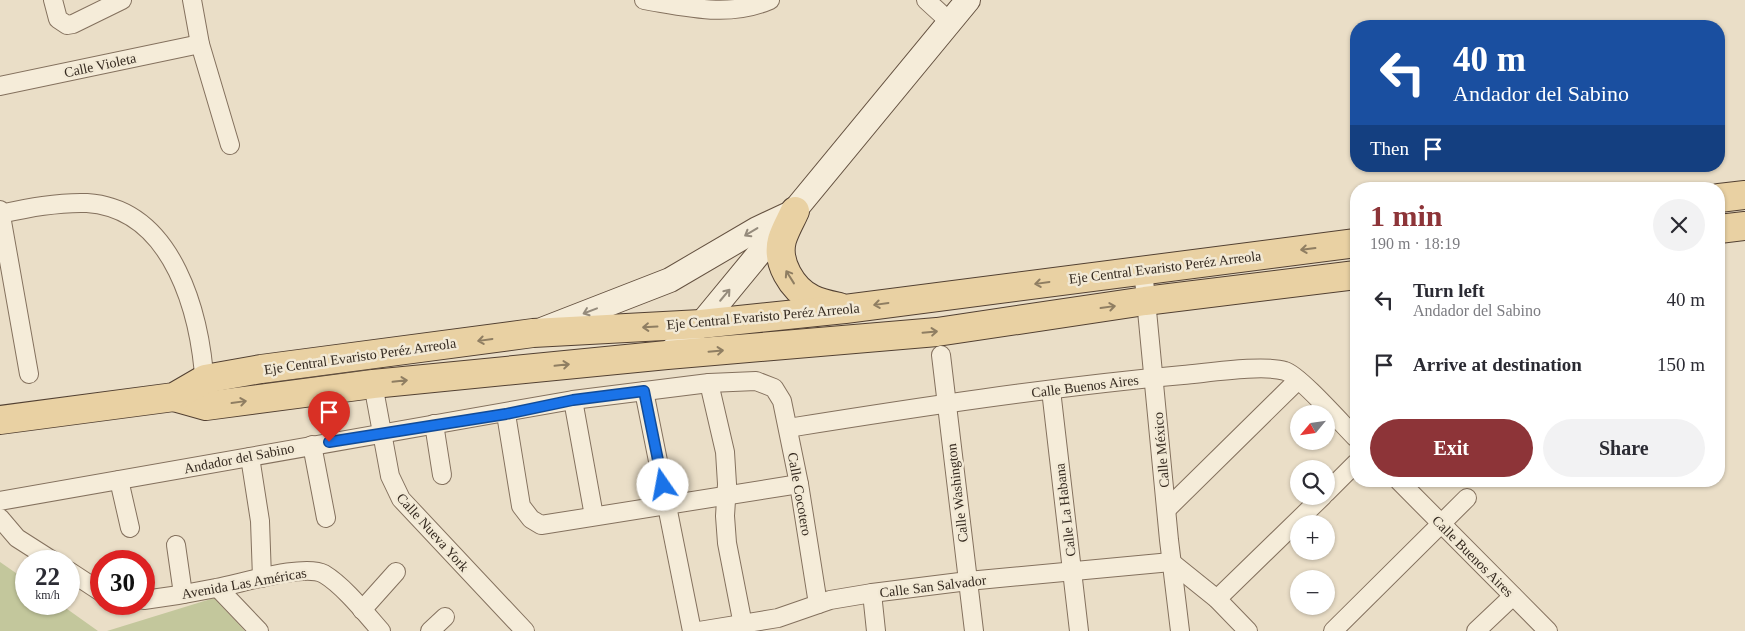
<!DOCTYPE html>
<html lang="en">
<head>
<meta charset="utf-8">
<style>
  :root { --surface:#fff; --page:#f2f2f3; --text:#2b2b33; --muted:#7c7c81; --accent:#8d3438 }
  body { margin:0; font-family:"Times New Roman",serif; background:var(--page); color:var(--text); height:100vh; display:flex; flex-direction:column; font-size:19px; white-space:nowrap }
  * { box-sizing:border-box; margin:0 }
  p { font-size:16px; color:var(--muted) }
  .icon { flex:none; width:28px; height:28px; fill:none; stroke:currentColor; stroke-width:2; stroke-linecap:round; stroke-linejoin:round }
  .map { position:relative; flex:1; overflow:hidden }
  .details { position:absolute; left:1350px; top:182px; width:375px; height:305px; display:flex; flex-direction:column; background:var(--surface); border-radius:20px; box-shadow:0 1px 4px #0004 }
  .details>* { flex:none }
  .banner { position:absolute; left:1350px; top:20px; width:375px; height:152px; border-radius:20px; box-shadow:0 1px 4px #0004; background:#1a4fa0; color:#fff; overflow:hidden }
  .needle { width:32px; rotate:241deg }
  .buttons { position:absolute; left:1290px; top:405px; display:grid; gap:10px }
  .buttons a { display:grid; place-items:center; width:45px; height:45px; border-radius:50%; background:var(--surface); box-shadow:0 1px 4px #0004; font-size:25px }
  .speed { position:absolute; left:15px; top:550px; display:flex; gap:10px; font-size:25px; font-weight:700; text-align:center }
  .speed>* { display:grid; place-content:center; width:65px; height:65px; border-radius:50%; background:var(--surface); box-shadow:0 1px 4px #0004; line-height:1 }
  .speed small { font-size:12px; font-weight:400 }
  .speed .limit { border:8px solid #d22; background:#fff; color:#111 }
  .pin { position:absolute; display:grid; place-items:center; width:42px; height:42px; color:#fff; margin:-51px -21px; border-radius:50% 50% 50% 0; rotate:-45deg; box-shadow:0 0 5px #0007 }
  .pin .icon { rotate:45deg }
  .me { position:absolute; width:55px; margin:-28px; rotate:348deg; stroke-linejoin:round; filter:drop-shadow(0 0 4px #0008) }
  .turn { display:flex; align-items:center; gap:18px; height:105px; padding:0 20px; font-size:22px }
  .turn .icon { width:65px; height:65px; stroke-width:2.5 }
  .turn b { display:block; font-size:35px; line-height:42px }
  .then { display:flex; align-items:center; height:48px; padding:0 20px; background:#0003; gap:10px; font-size:19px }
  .round { display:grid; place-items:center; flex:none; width:52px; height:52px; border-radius:26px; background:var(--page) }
  .head { display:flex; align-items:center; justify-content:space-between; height:85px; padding:0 20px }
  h1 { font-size:30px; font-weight:600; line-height:38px; color:var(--accent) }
  .button { display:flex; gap:10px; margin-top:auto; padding:10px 20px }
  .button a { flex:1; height:58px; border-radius:30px; background:var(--accent); color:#fff; font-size:20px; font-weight:600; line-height:58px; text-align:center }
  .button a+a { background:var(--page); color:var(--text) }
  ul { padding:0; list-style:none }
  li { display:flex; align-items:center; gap:15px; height:65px; padding:0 20px }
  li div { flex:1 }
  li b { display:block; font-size:19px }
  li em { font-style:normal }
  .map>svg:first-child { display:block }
  .green { fill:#c3c79c }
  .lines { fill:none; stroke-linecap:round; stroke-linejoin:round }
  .street-casing { stroke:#84715e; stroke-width:20 }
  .secondary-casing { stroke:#655241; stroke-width:26 }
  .primary-casing { stroke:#524032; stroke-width:30 }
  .street { stroke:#f5ecd9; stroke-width:18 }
  .secondary { stroke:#f5ecd9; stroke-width:24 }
  .primary { stroke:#e9d1a3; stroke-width:28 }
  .oneway { stroke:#958b7c }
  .oneway2 { stroke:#8f7e62 }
  .route-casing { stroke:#114b97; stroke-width:12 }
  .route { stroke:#1a73e8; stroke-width:9 }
  .labels { text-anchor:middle; stroke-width:5; stroke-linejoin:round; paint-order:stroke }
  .street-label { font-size:14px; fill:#352a20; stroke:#f2e9d5 }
</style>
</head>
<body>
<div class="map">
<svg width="1745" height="631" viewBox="0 0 1745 631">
  <rect width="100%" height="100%" fill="#eadec7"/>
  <!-- green -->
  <g class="green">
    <path d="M 0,562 L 26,580 L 26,604 L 60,604 L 98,631 L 0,631 Z"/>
    <path d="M 214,598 L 245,631 L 107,631 Z"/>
  </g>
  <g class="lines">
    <!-- street casing -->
    <g class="street-casing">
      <g id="street">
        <path d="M 53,0 L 58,19 L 67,25 L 73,24 L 122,0"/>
        <path d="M 192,0 L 200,44 L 230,145"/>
        <path d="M 644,0 C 687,7 729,18 770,0"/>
        <path d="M 926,0 L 950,22"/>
        <path d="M 0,86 L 200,44"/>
        <path d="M 0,210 L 29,374"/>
        <path d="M 0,214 C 28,208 58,202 87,203 C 175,209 201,317 205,388"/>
        <path d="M 1143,269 L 1169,540 L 1180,631"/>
        <path d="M 941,355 L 974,631"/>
        <path d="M 709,383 L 725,452 L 727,484 L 725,516 L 727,543 L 743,625"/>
        <path d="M 373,384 L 390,476 L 401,499 L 525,631"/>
        <path d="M 1051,390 L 1079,631"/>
        <path d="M 644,391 L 692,631"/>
        <path d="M 573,400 L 594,516"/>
        <path d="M 506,414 L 521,506 L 531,519 L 541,525 L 799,484"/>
        <path d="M 434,424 L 442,475"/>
        <path d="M 788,428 C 919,407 1051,387 1183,375 C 1207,373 1263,364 1285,371 C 1299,375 1343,425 1356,438"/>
        <path d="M 312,445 L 326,518"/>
        <path d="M 250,457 L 260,521 L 262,578"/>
        <path d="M 119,480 L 130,528"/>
        <path d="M 1399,481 L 1548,631"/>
        <path d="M 1326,493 L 1356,463"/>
        <path d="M 0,501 L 573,400 L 709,383 L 756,381 L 774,388 L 782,401 L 799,484 L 818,604"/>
        <path d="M 1167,509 L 1298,380"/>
        <path d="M 0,518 L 17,538 L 53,561"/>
        <path d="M 176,545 L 183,594"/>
        <path d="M 69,571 L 101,592"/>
        <path d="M 218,588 L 259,631"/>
        <path d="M 872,593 L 876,631"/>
        <path d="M 1217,599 L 1323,496"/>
        <path d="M 144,600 C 168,597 192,593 216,588 C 240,584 304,563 324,574 C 344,586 366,614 381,631"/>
        <path d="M 362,610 L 396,572"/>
        <path d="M 430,631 L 445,617"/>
        <path d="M 699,631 L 778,618 L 830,600 L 872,593 L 968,581 L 1171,562 L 1217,599 L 1248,631"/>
        <path d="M 1333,631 L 1467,498"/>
        <path d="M 1476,631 L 1513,596"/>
      </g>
    </g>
    <!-- secondary casing -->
    <g class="secondary-casing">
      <g id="secondary">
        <path d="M 544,329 L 670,280 L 757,229 L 789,214"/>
        <path d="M 667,355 L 701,324 L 968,0"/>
      </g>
    </g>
    <!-- primary casing -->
    <g class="primary-casing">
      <g id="primary">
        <path d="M 1719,198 L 1745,195"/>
        <path d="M 795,211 C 791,220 785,230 782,240 C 776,262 792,289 812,299 C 820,303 830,305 839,307"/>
        <path d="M 1719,229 L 1745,226"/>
        <path d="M 174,397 L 206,406 L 373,384 L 667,355 L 937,332 L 1145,301 L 1356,275"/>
        <path d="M 0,420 L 174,397 L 205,379 L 261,369 L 533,333 L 701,324 L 845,309 L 1356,243"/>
      </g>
    </g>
    <!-- street -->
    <use href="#street" class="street"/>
    <!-- secondary -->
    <use href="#secondary" class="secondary"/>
    <!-- primary -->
    <use href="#primary" class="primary"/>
  </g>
  <!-- one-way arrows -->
  <defs><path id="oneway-shaft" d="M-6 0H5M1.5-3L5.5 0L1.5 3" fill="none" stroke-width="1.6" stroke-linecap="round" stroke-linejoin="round" transform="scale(1.25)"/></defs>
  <g class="oneway">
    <use href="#oneway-shaft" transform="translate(751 232) rotate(149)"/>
    <use href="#oneway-shaft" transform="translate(725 295) rotate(-50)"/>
    <use href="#oneway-shaft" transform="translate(590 311) rotate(159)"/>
  </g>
  <g class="oneway2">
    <use href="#oneway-shaft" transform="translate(1308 249) rotate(173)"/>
    <use href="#oneway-shaft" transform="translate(790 277) rotate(-122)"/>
    <use href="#oneway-shaft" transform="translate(1042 283) rotate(172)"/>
    <use href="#oneway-shaft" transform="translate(881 304) rotate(172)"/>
    <use href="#oneway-shaft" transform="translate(1108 307) rotate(-8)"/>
    <use href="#oneway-shaft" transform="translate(650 327) rotate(177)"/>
    <use href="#oneway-shaft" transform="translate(930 332) rotate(-5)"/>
    <use href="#oneway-shaft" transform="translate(485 340) rotate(172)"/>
    <use href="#oneway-shaft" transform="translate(716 351) rotate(-5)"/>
    <use href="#oneway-shaft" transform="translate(562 365) rotate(-6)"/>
    <use href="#oneway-shaft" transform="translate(400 381) rotate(-6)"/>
    <use href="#oneway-shaft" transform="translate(239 402) rotate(-8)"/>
  </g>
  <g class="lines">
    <!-- route casing -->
    <g class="route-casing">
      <path id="route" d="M 329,442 L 506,414 L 573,400 L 644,391 L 663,485"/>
    </g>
    <!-- route -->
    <use href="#route" class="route"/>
  </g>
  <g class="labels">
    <!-- street labels -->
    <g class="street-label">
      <text transform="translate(100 65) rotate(-12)" y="5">Calle Violeta</text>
      <text transform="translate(1165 267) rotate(-7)" y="5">Eje Central Evaristo Peréz Arreola</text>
      <text transform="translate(763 316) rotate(-5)" y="5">Eje Central Evaristo Peréz Arreola</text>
      <text transform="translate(360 356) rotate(-8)" y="5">Eje Central Evaristo Peréz Arreola</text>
      <text transform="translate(1085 386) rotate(-7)" y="5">Calle Buenos Aires</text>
      <text transform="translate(1161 450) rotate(-95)" y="5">Calle México</text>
      <text transform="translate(239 458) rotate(-11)" y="5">Andador del Sabino</text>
      <text transform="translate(957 493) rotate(-97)" y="5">Calle Washington</text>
      <text transform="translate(800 494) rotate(80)" y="5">Calle Cocotero</text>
      <text transform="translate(1065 510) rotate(-97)" y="5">Calle La Habana</text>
      <text transform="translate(433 532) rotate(48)" y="5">Calle Nueva York</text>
      <text transform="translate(1473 556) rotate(45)" y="5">Calle Buenos Aires</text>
      <text transform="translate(244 583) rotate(-10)" y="5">Avenida Las Américas</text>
      <text transform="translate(933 586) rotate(-7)" y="5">Calle San Salvador</text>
    </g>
  </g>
</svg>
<div class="buttons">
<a><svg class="needle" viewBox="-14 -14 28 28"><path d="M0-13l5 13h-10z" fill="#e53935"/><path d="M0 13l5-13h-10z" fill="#7c7c81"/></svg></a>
<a><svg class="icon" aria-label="search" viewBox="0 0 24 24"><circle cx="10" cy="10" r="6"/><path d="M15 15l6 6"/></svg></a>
<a>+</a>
<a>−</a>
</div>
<div class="speed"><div>22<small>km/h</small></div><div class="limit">30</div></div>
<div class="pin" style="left:329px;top:442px;background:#d93025"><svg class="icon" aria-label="arrive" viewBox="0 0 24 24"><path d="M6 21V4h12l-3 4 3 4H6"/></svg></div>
<svg class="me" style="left:663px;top:485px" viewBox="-20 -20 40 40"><circle r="19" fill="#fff"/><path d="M0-13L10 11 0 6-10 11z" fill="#1a73e8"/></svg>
<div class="banner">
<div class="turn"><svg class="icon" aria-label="left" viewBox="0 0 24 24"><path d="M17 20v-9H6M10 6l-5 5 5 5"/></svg><div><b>40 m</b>Andador del Sabino</div></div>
<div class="then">Then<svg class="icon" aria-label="arrive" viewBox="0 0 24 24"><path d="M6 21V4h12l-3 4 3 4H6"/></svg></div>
</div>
<section class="details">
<div class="head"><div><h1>1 min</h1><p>190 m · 18:19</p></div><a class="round"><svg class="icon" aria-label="close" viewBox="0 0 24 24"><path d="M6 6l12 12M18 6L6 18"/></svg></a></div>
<ul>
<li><svg class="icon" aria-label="left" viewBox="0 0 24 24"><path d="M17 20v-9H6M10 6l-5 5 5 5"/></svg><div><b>Turn left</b><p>Andador del Sabino</p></div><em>40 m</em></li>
<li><svg class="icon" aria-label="arrive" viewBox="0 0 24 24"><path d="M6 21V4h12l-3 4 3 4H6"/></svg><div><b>Arrive at destination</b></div><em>150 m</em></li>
</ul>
<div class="button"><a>Exit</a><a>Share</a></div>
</section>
</div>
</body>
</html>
